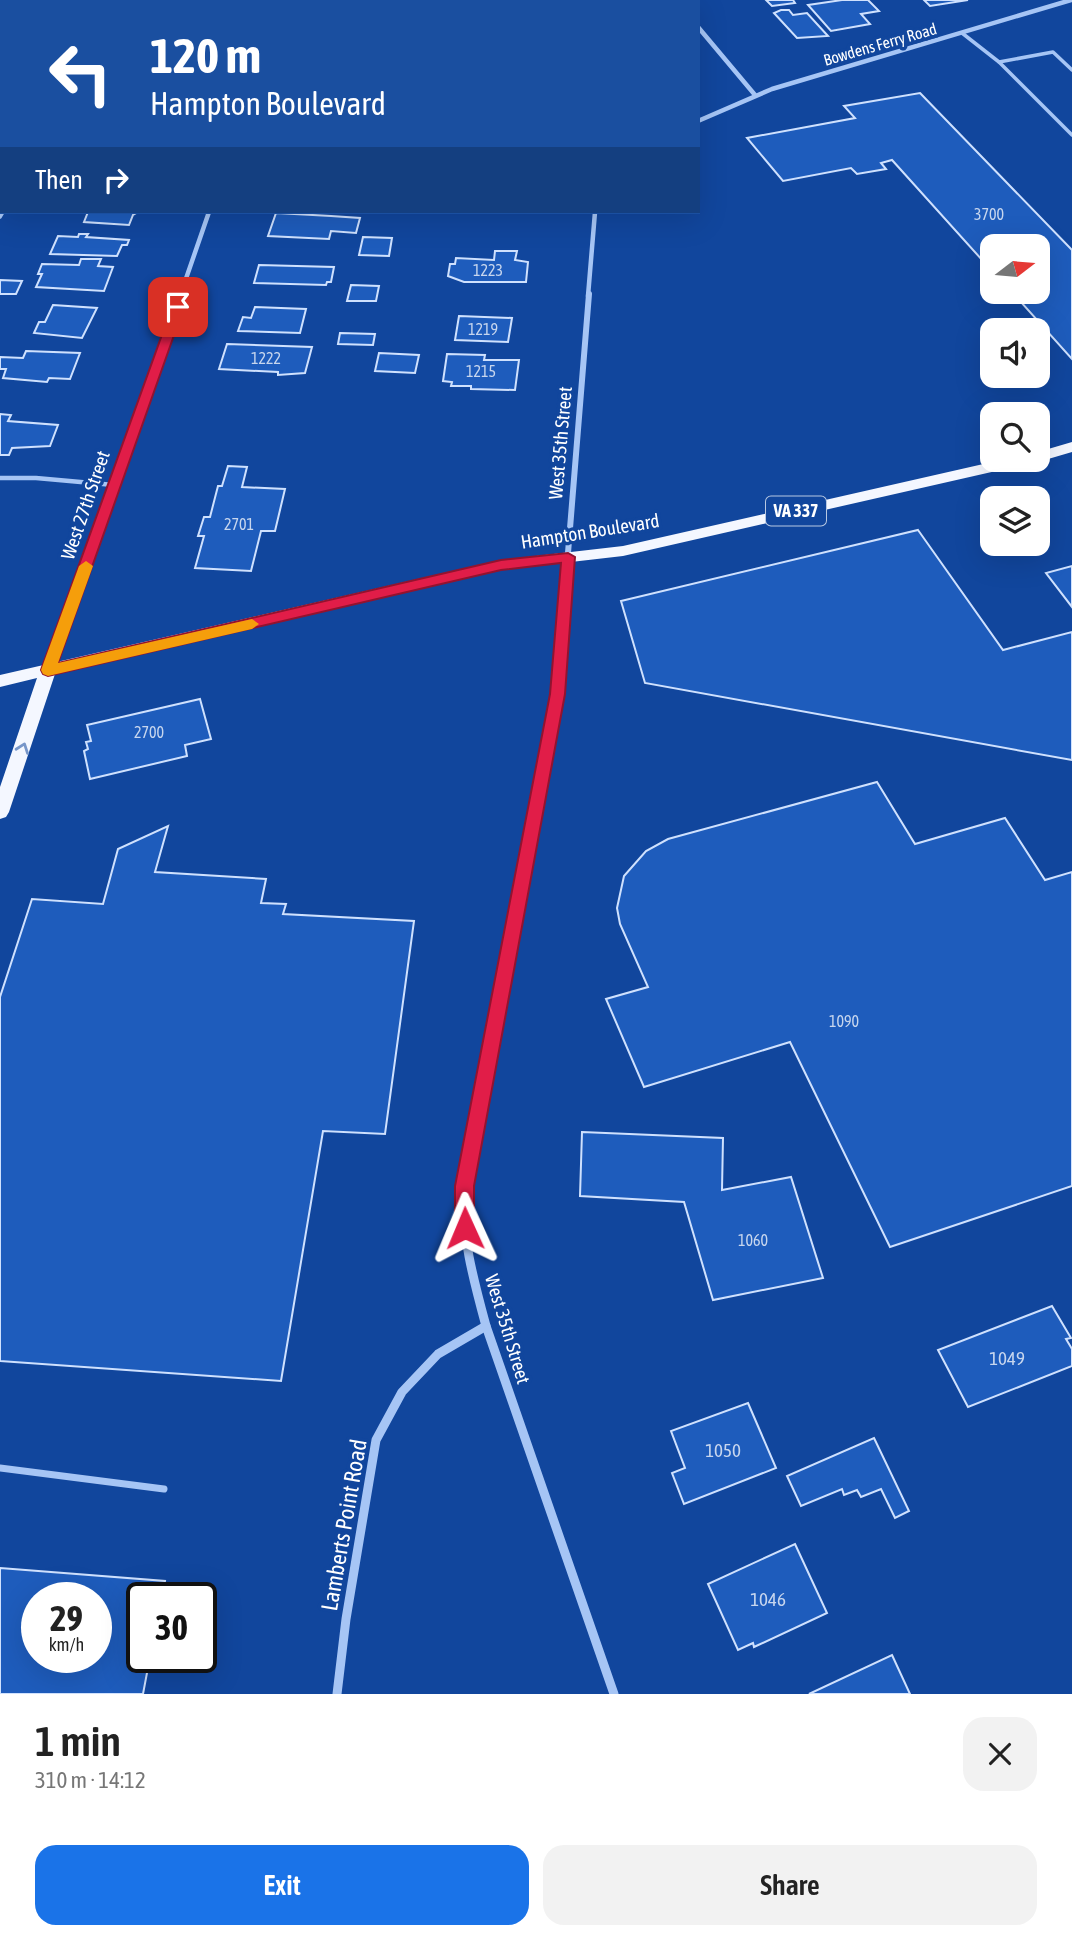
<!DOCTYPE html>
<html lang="en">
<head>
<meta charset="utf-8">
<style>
  :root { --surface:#fff; --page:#f2f2f2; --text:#222; --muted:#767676; --accent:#1a73e8 }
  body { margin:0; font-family:"Asap Condensed",sans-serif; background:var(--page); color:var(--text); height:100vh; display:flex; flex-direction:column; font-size:26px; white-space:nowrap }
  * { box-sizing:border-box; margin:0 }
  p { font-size:23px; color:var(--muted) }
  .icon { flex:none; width:38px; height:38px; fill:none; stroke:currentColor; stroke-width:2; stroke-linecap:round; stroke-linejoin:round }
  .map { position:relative; height:1694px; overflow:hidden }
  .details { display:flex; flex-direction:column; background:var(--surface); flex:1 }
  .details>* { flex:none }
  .top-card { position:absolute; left:0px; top:0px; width:700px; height:214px; box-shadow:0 7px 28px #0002; background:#1a4fa0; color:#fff; overflow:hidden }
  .needle { width:46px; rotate:74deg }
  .buttons { position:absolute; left:980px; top:234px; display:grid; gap:14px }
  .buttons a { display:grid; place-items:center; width:70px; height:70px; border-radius:14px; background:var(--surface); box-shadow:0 7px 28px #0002; font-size:35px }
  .speed { position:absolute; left:21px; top:1582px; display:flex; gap:14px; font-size:35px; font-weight:700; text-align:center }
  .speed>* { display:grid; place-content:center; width:91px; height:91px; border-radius:50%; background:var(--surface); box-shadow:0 7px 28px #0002; line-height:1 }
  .speed small { font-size:18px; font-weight:400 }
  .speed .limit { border:4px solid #111; border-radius:10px; background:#fff; color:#111 }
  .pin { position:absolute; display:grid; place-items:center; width:60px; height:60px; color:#fff; margin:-30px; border-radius:14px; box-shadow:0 4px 10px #0006 }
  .me { position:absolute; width:77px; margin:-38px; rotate:359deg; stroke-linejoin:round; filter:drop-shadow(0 0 5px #0008) }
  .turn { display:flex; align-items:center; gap:24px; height:147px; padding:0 35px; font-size:32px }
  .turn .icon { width:91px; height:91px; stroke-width:2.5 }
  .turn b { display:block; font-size:49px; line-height:60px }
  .then { display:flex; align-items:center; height:66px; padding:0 35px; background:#0003; gap:14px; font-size:26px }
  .round { display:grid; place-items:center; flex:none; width:74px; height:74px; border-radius:21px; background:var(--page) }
  .summary { display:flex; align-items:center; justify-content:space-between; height:119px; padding:0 35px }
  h1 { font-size:42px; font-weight:600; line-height:52px }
  .button { display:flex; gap:14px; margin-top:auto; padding:14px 35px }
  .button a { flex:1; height:80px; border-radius:21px; background:var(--accent); color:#fff; font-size:28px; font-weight:600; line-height:80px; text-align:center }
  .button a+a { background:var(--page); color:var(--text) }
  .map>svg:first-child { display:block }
  .building { fill:#1e5cbc; stroke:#cfe1fe; stroke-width:2; fill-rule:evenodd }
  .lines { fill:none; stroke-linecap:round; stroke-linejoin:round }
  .lane-far2 { stroke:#a6c5f5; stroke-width:3.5 }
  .lane-far1 { stroke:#a6c5f5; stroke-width:4.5 }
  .lane { stroke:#a6c5f5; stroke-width:7 }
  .street-far3 { stroke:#a6c5f5; stroke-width:4.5 }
  .street-far2 { stroke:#a6c5f5; stroke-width:6 }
  .street-far1 { stroke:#a6c5f5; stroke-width:7 }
  .street { stroke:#a6c5f5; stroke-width:9 }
  .primary { fill:#f4f7ff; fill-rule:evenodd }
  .oneway { stroke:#7796c9 }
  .route { fill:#e11d48; stroke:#92132f; stroke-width:2 }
  .slow { fill:#f59e0b }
  .labels { text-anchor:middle; stroke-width:7; stroke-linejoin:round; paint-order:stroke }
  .far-street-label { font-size:16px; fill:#fff; stroke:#11469d }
  .number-label { font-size:16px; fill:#c7d6ee }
  .shield { fill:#11469d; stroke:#b8c8e2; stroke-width:2 }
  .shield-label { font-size:18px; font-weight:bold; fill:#fff }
  .street-label { font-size:19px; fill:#fff; stroke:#11469d }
  .near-number-label { font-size:19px; fill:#c7d6ee }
  .near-street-label { font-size:23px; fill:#fff; stroke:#11469d }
</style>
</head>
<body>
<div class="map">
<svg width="1072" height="1694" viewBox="0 0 1072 1694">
  <rect width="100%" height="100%" fill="#11469d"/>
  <!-- building -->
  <g class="building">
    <path d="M 293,0 L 295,2 L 208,1 L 212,0 Z"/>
    <path d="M 766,0 L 793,0 L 795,3 L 772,6 Z"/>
    <path d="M 842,0 L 868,0 L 879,11 L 861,14 L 870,24 L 831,31 L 808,5 Z"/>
    <path d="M 924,0 L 968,0 L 930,6 Z"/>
    <path d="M 781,10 L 789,10 L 793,15 L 807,13 L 828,36 L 797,38 L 774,13 Z"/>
    <path d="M 920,93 L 1072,250 L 1072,359 L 1012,292 L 1038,292 L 1038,247 L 992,247 L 992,271 L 892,160 L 881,163 L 886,169 L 857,174 L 851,168 L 783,181 L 747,138 L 855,118 L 844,106 Z"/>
    <path d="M 88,212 L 138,212 L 133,215 L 129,225 L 84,222 Z"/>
    <path d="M 276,213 L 331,216 L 360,218 L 356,233 L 331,231 L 329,239 L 268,236 Z"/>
    <path d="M 79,234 L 88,234 L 86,237 L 129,240 L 127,245 L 122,245 L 117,256 L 50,254 L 58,236 L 78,237 Z"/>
    <path d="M 363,237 L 392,238 L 389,256 L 359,255 Z"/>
    <path d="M 495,251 L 517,251 L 515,260 L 528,262 L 526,282 L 464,282 L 448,276 L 450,264 L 455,264 L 456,258 L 494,260 Z"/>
    <path d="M 81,259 L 101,259 L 98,266 L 113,267 L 104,291 L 36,287 L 42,274 L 38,274 L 42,264 L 79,265 Z"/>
    <path d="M 259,265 L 334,267 L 331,282 L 327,282 L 326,285 L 254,283 Z"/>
    <path d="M 0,280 L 22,281 L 16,294 L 0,294 Z"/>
    <path d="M 351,285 L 379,286 L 376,301 L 347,301 Z"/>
    <path d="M 53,305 L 97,308 L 82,338 L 34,333 L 39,322 L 45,322 Z"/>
    <path d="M 255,307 L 306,309 L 300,333 L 238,331 L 243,317 L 251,318 Z"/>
    <path d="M 459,316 L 512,318 L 508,342 L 455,340 Z"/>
    <path d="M 340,333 L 375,334 L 373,345 L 338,344 Z"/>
    <path d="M 227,344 L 312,347 L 305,373 L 278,375 L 278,372 L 219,369 Z"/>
    <path d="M 26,351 L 80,353 L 70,379 L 49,378 L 47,382 L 3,378 L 6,369 L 0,369 L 0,357 L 23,358 Z"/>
    <path d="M 379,353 L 419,355 L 415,373 L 375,371 Z"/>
    <path d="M 447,354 L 485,355 L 484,360 L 519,360 L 515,390 L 471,389 L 471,386 L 451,386 L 452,382 L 443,381 Z"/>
    <path d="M 0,414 L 11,415 L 8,421 L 58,425 L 50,446 L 12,448 L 9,455 L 0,455 Z"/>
    <path d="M 228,466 L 247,467 L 242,487 L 285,489 L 275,531 L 261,531 L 251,571 L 195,568 L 204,536 L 198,536 L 204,517 L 210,517 L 218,486 L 222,486 Z"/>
    <path d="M 918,530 L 1003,650 L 1072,632 L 1072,760 L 645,683 L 621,601 Z"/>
    <path d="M 1072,566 L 1072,607 L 1046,573 Z"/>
    <path d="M 200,699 L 211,739 L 185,745 L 187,756 L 90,779 L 84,751 L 88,749 L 86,742 L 91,741 L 87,725 Z"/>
    <path d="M 877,782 L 915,844 L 1005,818 L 1045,880 L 1072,872 L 1072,1186 L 890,1247 L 790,1042 L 644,1087 L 606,999 L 648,987 L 620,924 L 617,908 L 624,876 L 646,851 L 668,839 Z"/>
    <path d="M 168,826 L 155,872 L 266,879 L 261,903 L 286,904 L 283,914 L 414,921 L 385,1134 L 323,1131 L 281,1381 L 0,1361 L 0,997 L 32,899 L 103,904 L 118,849 Z"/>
    <path d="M 582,1132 L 723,1138 L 722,1190 L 791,1177 L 823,1278 L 713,1300 L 684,1202 L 580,1196 Z"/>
    <path d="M 1052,1306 L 1071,1338 L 1066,1339 L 1072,1349 L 1072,1366 L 968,1407 L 938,1350 Z"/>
    <path d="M 748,1403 L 776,1468 L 684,1504 L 672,1473 L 685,1468 L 671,1431 Z"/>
    <path d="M 874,1438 L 909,1511 L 895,1518 L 881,1489 L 861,1497 L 857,1490 L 844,1495 L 842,1489 L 801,1506 L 787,1476 Z"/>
    <path d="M 795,1544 L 827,1613 L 754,1647 L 753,1643 L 738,1650 L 708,1584 Z"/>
    <path d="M 0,1568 L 165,1581 L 162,1598 L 142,1598 L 142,1657 L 150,1657 L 143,1694 L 0,1694 ZM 37,1598 L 96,1598 L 96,1657 L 37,1657 Z"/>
    <path d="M 892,1655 L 910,1694 L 809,1694 Z"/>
  </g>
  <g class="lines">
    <!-- lane-far2 -->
    <g class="lane-far2">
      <path d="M 962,33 L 999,62 L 1072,135"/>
      <path d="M 999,62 L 1053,52 L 1072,70"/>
      <path d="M 0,217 L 3,212"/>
    </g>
    <!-- lane-far1 -->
    <path class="lane-far1" d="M 0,478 L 36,478 L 114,485"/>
    <!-- lane -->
    <path class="lane" d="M 0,1468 L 164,1489"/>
    <!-- street-far3 -->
    <g class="street-far3">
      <path d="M 89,0 L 97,2"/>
      <path d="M 698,27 L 755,95"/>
      <path d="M 698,121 L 772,89 L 1071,0"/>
      <path d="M 180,296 L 209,212"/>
      <path d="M 588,296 L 595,212"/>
    </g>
    <!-- street-far2 -->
    <g class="street-far2">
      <path d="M 51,664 L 180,294"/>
      <path d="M 559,664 L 589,294"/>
    </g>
    <!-- street-far1 -->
    <g class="street-far1">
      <path d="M 49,670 L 52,662"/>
      <path d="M 476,1123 L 557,694 L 560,662"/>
    </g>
    <!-- street -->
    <g class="street">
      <path d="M 476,1121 C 472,1142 466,1164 464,1186 C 460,1231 474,1282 486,1326 L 614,1694"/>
      <path d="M 337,1694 L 346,1619 L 376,1440 L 402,1392 L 438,1354 L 486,1326"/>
    </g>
    <!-- primary -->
    <g class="primary">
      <path d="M 1072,442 L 1072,452 L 1038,462 L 1033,460 L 1038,460 L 1038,452 Z"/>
      <path d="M 1001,460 L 1029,460 L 1022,465 L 623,556 L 501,570 L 55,674 L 9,812 L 6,817 L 0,819 L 0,787 L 37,678 L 0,687 L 0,675 L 501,560 L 623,546 Z"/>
    </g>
  </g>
  <!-- one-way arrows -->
  <defs><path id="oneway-chevron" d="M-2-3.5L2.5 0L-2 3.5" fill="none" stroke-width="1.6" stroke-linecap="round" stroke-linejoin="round" transform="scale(1.75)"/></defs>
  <use class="oneway" href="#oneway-chevron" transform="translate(23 748) rotate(-70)"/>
  <!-- route -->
  <path class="route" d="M 178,303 L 184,307 L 58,663 L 501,560 L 568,553 L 575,557 L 565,694 L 474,1186 L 474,1228 L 471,1234 L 465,1237 L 458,1234 L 455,1228 L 455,1186 L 550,694 L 561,563 L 501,570 L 48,676 L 43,674 L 41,670 L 172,307 Z"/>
  <!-- slow -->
  <path class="slow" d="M 86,561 L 93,566 L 58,663 L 252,619 L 259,624 L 252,629 L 48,676 L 43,674 L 41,670 L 79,566 Z"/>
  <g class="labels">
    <!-- far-street labels -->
    <g class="far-street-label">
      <text transform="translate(880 44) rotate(-16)" y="6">Bowdens Ferry Road</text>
    </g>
    <!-- number labels -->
    <g class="number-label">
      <text x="989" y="220">3700</text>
      <text x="488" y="276">1223</text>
      <text x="483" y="335">1219</text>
      <text x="266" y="364">1222</text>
      <text x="481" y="377">1215</text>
      <text x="239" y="530">2701</text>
      <text x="149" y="738">2700</text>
      <text x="844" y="1027">1090</text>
      <text x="753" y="1246">1060</text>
    </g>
    <!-- shield labels -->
    <rect class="shield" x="766" y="496.5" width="60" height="29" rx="5"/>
    <g class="shield-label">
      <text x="796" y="517">VA 337</text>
    </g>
    <!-- street labels -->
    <g class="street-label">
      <text transform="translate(560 443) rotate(-85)" y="7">West 35th Street</text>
      <text transform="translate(85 505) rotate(-71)" y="7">West 27th Street</text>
      <text transform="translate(590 531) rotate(-9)" y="7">Hampton Boulevard</text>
      <text transform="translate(508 1329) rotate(73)" y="7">West 35th Street</text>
    </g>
    <!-- near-number labels -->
    <g class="near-number-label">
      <text x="1007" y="1365">1049</text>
      <text x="723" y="1457">1050</text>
      <text x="768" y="1606">1046</text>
    </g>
    <!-- near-street labels -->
    <g class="near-street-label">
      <text transform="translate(344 1525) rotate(-80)" y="8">Lamberts Point Road</text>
    </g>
  </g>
</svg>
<div class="buttons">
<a><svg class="needle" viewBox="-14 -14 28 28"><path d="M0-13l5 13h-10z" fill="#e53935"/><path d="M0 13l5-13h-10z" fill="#767676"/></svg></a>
<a><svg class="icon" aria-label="sound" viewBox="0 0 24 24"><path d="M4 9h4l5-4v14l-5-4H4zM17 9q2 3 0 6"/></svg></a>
<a><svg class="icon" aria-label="search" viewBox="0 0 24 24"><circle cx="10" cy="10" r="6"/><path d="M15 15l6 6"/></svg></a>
<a><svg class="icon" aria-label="layers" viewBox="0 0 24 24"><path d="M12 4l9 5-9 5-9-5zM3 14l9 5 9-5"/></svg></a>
</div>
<div class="speed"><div>29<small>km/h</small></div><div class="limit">30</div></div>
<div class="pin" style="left:178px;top:307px;background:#d93025"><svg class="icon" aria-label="arrive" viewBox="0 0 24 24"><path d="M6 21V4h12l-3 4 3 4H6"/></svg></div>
<svg class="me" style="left:465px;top:1228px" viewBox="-20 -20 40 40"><path d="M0-17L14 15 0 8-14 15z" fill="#e11d48" stroke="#fff" stroke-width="4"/></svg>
<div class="top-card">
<div class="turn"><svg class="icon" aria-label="left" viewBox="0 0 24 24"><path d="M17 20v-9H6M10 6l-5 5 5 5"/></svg><div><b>120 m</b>Hampton Boulevard</div></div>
<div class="then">Then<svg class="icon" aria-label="right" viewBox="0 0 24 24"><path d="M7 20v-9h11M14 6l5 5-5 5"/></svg></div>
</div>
</div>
<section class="details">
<div class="summary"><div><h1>1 min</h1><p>310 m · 14:12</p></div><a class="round"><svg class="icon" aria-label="close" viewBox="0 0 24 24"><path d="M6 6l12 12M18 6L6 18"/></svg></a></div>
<div class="button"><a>Exit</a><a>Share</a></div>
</section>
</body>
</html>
